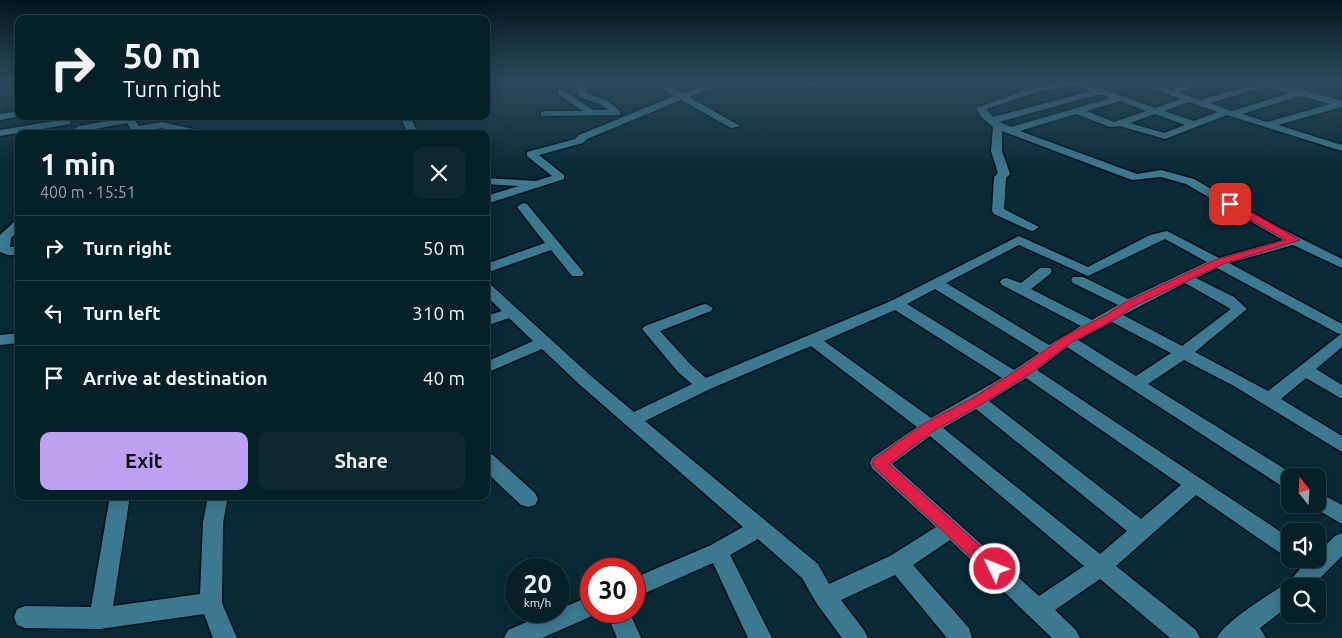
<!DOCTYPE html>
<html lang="en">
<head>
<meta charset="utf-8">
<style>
  :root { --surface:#062028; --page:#0f2830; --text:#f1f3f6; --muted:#98a3a8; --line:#273e45; --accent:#bca0f2 }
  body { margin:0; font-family:Ubuntu,sans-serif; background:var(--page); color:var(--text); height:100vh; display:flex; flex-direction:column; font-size:19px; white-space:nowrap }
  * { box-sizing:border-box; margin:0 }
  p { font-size:16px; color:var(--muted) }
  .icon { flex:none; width:28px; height:28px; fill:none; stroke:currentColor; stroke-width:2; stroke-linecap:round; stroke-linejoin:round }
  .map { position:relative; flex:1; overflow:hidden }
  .panel { position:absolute; left:15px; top:130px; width:475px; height:370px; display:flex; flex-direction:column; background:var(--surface); border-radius:10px; box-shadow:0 2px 12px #0003,0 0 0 1px var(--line) }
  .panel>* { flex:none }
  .guide { position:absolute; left:15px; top:15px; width:475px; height:105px; border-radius:10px; box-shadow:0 2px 12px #0003,0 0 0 1px var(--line); background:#062028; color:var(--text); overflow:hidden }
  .needle { width:32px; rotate:342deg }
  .tools { position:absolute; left:1281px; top:468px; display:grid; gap:10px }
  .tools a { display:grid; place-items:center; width:45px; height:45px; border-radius:10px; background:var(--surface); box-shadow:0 2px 12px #0003,0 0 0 1px var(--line); font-size:25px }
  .speed { position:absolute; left:505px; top:558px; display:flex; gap:10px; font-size:25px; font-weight:700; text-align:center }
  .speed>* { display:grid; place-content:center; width:65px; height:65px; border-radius:50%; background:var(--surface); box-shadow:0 2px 12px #0003,0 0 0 1px var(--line); line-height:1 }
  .speed small { font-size:12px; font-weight:400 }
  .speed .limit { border:8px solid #d22; background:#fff; color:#111 }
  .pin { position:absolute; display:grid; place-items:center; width:42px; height:42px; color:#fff; margin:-21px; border-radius:10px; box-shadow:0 2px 8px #0006 }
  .me { position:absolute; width:55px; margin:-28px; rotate:313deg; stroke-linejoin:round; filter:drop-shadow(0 0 4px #0008) }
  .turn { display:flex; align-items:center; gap:18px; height:105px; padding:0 25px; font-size:22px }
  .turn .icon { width:65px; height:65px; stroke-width:2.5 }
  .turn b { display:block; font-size:35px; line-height:42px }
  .round { display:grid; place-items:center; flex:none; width:52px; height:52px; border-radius:10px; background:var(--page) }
  .headline { display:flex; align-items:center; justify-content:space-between; height:85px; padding:0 25px }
  h1 { font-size:30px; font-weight:600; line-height:38px }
  .button { display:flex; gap:10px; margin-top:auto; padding:10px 25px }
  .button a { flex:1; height:58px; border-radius:10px; background:var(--accent); color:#111; font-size:20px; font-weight:600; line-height:58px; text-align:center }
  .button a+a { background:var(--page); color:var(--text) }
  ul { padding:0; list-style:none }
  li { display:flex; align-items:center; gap:15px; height:65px; padding:0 25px; border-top:1px solid var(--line) }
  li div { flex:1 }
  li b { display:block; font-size:19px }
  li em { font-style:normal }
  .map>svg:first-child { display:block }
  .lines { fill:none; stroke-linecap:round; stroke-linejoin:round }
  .minor-casing { stroke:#011118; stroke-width:3 }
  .minor { fill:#3b798e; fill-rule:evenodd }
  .route { fill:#e11d48; stroke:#92132f }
</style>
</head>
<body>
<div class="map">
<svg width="1342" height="638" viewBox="0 0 1342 638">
  <rect width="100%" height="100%" fill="#082a35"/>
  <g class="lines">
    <!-- minor casing -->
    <g class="minor-casing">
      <g id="minor">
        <path d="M 575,81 L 583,81 L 588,94 L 606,100 L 620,111 L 620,115 L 541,116 L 541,112 L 544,111 L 583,111 L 558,94 L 558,90 L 561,89 L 593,110 L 608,110 L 600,104 L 580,97 Z"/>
        <path d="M 650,81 L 661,81 L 682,93 L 718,81 L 731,81 L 689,97 L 740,126 L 731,128 L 681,100 L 587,139 L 583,143 L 539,155 L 564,175 L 564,179 L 486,204 L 486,196 L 519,186 L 486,184 L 486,178 L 535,181 L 552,176 L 527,156 L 527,152 L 575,139 L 579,135 L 674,96 Z"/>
        <path d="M 807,81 L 815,81 L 816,85 L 809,87 Z"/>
        <path d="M 1011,81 L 1022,81 L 1035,88 L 1065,81 L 1081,81 L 1155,108 L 1180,99 L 1133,81 L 1146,81 L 1172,90 L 1190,81 L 1200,81 L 1199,84 L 1180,93 L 1200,100 L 1256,84 L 1252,81 L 1272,81 L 1342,101 L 1342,107 L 1278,125 L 1342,145 L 1342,151 L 1227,115 L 1165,139 L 1120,126 L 1110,127 L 1076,114 L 1020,131 L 1137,174 L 1161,170 L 1194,179 L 1272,224 L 1342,259 L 1342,268 L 1293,245 L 1229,263 L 1342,324 L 1342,347 L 1316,369 L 1342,385 L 1342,399 L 1306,378 L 1281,399 L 1342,436 L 1342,452 L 1234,386 L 1184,360 L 1148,384 L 1296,476 L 1290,476 L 1290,490 L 1283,487 L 1067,347 L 1037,370 L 1290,538 L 1290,558 L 1283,555 L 1196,495 L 1116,566 L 1196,630 L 1200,638 L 1170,638 L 1100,579 L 1055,610 L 1076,630 L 1080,638 L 1052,638 L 950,540 L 913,565 L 969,628 L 972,638 L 947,638 L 895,575 L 841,600 L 864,630 L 868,638 L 842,638 L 817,604 L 802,578 L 758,539 L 730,555 L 772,638 L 748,638 L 713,563 L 634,598 L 634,578 L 711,545 L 743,527 L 579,384 L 542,349 L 486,373 L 486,362 L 533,341 L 509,318 L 486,326 L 486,316 L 502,311 L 486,296 L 486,284 L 491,285 L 591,376 L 634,412 L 692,384 L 678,372 L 642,329 L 645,326 L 701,305 L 706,304 L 713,308 L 711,311 L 660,331 L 690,364 L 706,378 L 891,301 L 1019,236 L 1088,267 L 1150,235 L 1167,231 L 1219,258 L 1283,240 L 1186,184 L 1161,177 L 1132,180 L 1002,131 L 1002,151 L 1010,174 L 1006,178 L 1004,209 L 1039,227 L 1033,231 L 1029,230 L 994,214 L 992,211 L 994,177 L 998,173 L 991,151 L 993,127 L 981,117 L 976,108 L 1026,90 ZM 1073,85 L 1091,91 L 993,117 L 986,109 L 1035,93 ZM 1266,87 L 1290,93 L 1232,111 L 1210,103 ZM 1100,94 L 1111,98 L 1011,127 L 999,122 ZM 1300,96 L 1330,104 L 1267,122 L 1242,114 ZM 1120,101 L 1146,111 L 1114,122 L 1086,111 ZM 1189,102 L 1218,112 L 1194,121 L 1164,111 ZM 1155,114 L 1185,125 L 1164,133 L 1130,123 ZM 1165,239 L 1207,262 L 1128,299 L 1083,277 L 1073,277 L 1071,280 L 1073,283 L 1118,305 L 1092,320 L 1031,289 L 1050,274 L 1052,271 L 1050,268 L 1040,268 L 1021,283 L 1007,278 L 1002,279 L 1000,282 L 1002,285 L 1081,326 L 1049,345 L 946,283 L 1019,245 L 1088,276 ZM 1217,268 L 1337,333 L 1341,334 L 1268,391 L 1195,352 L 1247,309 L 1234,297 L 1196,278 ZM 1185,283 L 1231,309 L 1182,346 L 1123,315 ZM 935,289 L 1039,353 L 1014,370 L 907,304 ZM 895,310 L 1002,378 L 931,418 L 824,341 ZM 1112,322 L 1171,353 L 1136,376 L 1078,340 ZM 811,346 L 917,427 L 872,458 L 870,463 L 872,468 L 936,527 L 890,556 L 829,584 L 818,564 L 645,421 L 710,389 ZM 1026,378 L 1181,485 L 1141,519 L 989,401 ZM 976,409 L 1127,531 L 1100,554 L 943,428 ZM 930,436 L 1084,566 L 1039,596 L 892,464 Z"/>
        <path d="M 1335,81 L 1342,81 L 1342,85 Z"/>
        <path d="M 19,111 L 19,116 L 22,116 L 0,120 L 0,114 Z"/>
        <path d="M 400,116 L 410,116 L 418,134 L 408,134 Z"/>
        <path d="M 130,117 L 133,118 L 139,126 L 162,122 L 215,134 L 193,134 L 162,128 L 136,132 L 132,131 L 127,123 L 79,132 L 74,129 L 79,126 Z"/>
        <path d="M 67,119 L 70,120 L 70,124 L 0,136 L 0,130 Z"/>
        <path d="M 523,203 L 527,204 L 584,273 L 582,276 L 572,276 L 551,250 L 486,273 L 486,264 L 545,243 L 517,207 Z"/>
        <path d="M 19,220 L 19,231 L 11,238 L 10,247 L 19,247 L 19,255 L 8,255 L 0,252 L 0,235 L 15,221 Z"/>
        <path d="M 19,333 L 19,343 L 0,345 L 0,335 Z"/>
        <path d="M 486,453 L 493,455 L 535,493 L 538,499 L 535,505 L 528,507 L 521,505 L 486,472 Z"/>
        <path d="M 1318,492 L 1342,505 L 1342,524 L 1311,506 L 1310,504 L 1318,504 Z"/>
        <path d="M 110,496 L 130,496 L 113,606 L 200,594 L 203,523 L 208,496 L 228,496 L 223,523 L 222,603 L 237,638 L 213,638 L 204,614 L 100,629 L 25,628 L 17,625 L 14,617 L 17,609 L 25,606 L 91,607 Z"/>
        <path d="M 1342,533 L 1342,556 L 1312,586 L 1290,586 L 1290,605 L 1260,628 L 1266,638 L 1217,638 C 1225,621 1270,594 1287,583 C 1291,580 1296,573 1300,569 L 1292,559 L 1318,559 L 1318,552 L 1335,536 Z"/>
        <path d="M 591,596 L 591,611 L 600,611 L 599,613 L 542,638 L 504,638 L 508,630 L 553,611 L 559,611 L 559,609 Z"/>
        <path d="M 606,611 L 629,611 L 641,638 L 617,638 Z"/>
      </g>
    </g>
    <!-- minor -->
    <use href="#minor" class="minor"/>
  </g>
  <!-- sky -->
  <linearGradient id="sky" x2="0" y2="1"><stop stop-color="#04171d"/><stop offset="0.48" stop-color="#2c4a5c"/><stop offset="1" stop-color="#2c4a5c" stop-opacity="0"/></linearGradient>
  <rect width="1342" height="170" fill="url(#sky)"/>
  <!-- route -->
  <path class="route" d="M 1226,202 L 1233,202 L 1300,240 L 1223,264 L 1132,307 L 1116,319 L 1072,342 L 1031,373 L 982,404 L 935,430 L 889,464 L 1000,564 L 1003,569 L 1000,574 L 995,576 L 989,574 L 874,467 L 872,463 L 874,459 L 925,423 L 973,398 L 1022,367 L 1063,337 L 1108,314 L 1124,303 L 1215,260 L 1286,240 L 1226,206 Z"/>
</svg>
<div class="tools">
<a><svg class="needle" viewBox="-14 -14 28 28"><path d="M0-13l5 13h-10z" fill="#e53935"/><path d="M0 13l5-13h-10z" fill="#98a3a8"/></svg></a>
<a><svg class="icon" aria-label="sound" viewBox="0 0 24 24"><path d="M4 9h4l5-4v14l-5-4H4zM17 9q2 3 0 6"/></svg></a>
<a><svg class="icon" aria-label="search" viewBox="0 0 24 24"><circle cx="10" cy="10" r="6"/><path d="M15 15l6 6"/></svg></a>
</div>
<div class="speed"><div>20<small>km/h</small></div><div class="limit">30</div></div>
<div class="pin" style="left:1230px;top:204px;background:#d93025"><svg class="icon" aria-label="arrive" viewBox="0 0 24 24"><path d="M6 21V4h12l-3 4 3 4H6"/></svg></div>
<svg class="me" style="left:995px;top:569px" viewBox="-20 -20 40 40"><circle r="17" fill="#e11d48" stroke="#fff" stroke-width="3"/><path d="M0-11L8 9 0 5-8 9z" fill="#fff"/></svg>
<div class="guide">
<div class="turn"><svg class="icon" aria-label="right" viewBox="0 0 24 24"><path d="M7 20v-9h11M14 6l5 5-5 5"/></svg><div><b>50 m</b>Turn right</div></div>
</div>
<section class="panel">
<div class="headline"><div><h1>1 min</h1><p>400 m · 15:51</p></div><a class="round"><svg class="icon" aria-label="close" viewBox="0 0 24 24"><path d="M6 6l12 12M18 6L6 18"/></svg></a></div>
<ul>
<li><svg class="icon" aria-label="right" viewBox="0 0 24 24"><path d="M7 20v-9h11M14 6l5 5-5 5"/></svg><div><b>Turn right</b></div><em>50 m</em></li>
<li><svg class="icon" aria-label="left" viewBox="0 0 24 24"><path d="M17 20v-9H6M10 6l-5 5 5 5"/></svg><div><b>Turn left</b></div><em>310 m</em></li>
<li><svg class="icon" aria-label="arrive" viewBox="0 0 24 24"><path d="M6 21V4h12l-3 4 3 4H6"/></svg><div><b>Arrive at destination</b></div><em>40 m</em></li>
</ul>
<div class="button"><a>Exit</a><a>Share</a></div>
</section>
</div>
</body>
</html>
